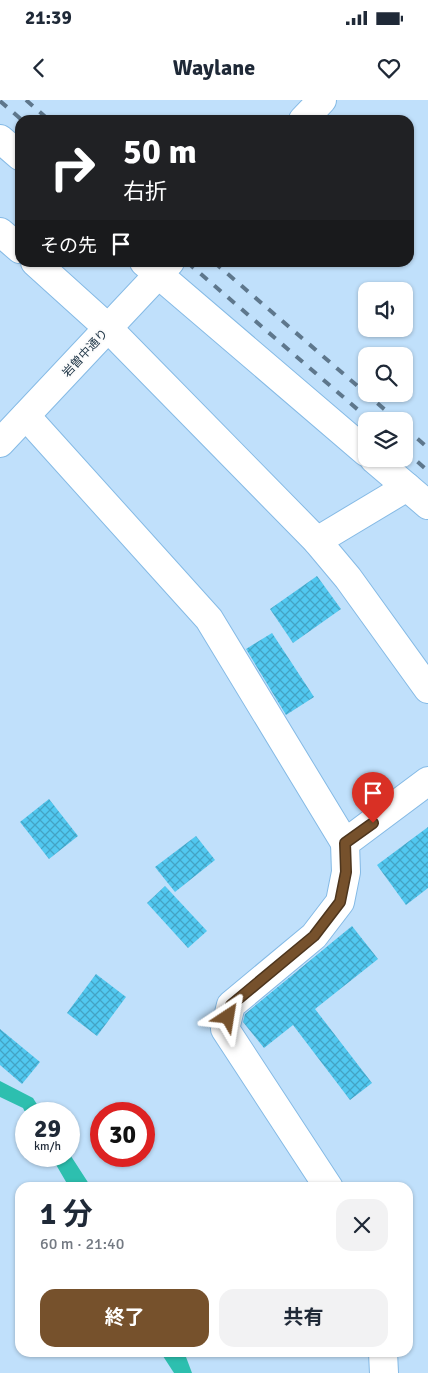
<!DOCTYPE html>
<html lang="ja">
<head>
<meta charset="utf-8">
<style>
  :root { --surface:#fff; --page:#f2f2f3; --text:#1f2937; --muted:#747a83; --accent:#76512c }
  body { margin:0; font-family:Signika,"Noto Sans JP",sans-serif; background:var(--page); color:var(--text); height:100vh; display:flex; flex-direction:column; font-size:19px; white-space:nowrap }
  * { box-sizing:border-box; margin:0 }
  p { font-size:16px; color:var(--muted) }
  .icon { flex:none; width:28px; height:28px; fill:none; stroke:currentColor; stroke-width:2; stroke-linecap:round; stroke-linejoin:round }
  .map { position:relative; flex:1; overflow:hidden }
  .panel { position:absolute; left:15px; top:1082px; width:398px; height:175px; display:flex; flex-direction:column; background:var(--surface); border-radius:15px; box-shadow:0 1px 4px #0004 }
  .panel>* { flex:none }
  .guide { position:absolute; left:15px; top:15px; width:399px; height:152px; border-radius:15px; box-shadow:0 1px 4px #0004; background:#202124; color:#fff; overflow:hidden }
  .controls { position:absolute; left:358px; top:182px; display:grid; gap:10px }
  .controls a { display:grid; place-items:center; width:55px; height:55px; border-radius:10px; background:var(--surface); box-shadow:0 1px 4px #0004; font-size:25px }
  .speed { position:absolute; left:15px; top:1002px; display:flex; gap:10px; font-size:25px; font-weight:700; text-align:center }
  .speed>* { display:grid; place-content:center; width:65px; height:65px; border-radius:50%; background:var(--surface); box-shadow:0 1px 4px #0004; line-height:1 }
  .speed small { font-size:12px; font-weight:400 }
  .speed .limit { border:8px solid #d22; background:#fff; color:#111 }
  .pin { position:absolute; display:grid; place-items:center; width:42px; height:42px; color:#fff; margin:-51px -21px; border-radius:50% 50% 50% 0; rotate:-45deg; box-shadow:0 0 5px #0007 }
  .pin .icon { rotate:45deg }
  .me { position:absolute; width:55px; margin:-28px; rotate:33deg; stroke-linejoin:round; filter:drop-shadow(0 0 4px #0008) }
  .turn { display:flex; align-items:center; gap:18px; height:105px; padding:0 25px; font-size:22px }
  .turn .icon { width:65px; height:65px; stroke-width:2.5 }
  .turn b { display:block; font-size:35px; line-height:42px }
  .then { display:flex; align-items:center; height:48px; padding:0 25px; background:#0003; gap:10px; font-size:19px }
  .round { display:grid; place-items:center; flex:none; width:52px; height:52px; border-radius:15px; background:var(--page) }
  .headline { display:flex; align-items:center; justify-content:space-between; height:85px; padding:0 25px }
  h1 { font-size:30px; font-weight:700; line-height:38px }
  .button { display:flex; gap:10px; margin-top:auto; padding:10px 25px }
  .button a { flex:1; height:58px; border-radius:15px; background:var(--accent); color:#fff; font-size:20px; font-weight:700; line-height:58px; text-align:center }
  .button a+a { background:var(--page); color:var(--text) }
  .status { display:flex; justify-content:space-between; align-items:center; height:35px; padding:0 25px; background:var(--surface); direction:ltr }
  .status svg { height:14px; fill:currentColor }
  header { display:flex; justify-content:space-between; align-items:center; height:65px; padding:0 25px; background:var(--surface); font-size:22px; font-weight:700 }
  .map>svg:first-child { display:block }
  .water { fill:#2dbfaf }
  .building { fill:url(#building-cross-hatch) }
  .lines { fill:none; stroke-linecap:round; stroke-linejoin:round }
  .street-casing { stroke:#85bae5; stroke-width:30 }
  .secondary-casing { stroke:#85bae5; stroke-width:30 }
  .street { stroke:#fff; stroke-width:28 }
  .secondary { stroke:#fff; stroke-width:28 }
  .rail { stroke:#5e778c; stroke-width:4; stroke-dasharray:9 9; stroke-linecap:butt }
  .route-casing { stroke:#4d351d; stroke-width:12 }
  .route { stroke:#76512c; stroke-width:9 }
  .labels { text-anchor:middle; stroke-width:4; stroke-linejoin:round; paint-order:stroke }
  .street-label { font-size:12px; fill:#23394a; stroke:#fcfcfc }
</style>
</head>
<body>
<div class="status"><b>21:39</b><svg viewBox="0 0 49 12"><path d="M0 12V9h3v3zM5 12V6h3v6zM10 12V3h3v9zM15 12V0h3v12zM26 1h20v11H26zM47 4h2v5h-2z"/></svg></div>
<header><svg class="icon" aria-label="back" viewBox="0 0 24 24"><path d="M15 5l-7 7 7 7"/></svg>Waylane<svg class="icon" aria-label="heart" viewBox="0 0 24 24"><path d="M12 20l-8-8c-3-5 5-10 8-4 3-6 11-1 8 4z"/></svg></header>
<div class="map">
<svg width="428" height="1273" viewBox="0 0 428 1273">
  <defs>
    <pattern id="building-cross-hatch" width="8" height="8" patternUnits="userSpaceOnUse" patternTransform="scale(1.25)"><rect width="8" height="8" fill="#51c8f0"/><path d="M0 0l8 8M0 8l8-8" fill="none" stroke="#43a3c4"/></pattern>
  </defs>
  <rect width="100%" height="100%" fill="#c0e0fb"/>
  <!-- water -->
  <g class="water">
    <path d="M 0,981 L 33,998 L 43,1014 L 26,1014 L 23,1008 L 0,997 Z"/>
    <path d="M 69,1053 L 91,1087 L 69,1087 L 51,1056 L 69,1056 Z"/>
    <path d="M 161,1253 L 182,1253 L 186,1257 L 192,1273 L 174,1273 Z"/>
  </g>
  <!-- building -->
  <g class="building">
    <path d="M 317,476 L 341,509 L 293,543 L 270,509 Z"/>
    <path d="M 272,533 L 314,597 L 286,615 L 246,549 Z"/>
    <path d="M 49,699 L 78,736 L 49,759 L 20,722 Z"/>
    <path d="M 428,727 L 428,788 L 406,805 L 377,765 Z"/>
    <path d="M 196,736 L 215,760 L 175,792 L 155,767 Z"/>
    <path d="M 165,786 L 207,831 L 188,848 L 147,803 Z"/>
    <path d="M 352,826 L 378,859 L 315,909 L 372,983 L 350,1000 L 293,925 L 264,948 L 243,922 L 245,914 Z"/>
    <path d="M 96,874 L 126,897 L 97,936 L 67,913 Z"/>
    <path d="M 0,929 L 40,962 L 22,984 L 0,965 Z"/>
  </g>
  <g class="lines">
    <!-- street casing -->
    <g class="street-casing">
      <g id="street">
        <path d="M 0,39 L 20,56"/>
        <path d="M 0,132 L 20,149"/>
        <path d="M 35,162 L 108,228 L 317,441 L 348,478 L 428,589"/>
        <path d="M 144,162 L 366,352"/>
        <path d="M 26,316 L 209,519 L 345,743"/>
        <path d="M 374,359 L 428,405"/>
        <path d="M 317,441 L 407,387"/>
        <path d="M 329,1088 L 225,929 L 231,905 L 314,836 L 340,802 L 346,772 L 345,743 L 428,681"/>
        <path d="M 383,1252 L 384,1273"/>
      </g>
    </g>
    <!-- secondary casing -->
    <g class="secondary-casing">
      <g id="secondary">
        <path d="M 303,20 L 322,0"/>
        <path d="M 0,343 L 170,162"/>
      </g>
    </g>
    <!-- street -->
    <use href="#street" class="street"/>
    <!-- secondary -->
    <use href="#secondary" class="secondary"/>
    <!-- rail -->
    <g class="rail">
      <path d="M 26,0 L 49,20"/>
      <path d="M 0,1 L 22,20"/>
      <path d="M 187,162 L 371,321"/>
      <path d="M 214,162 L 398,321"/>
      <path d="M 404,327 L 428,348"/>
      <path d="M 404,350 L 428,371"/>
    </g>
  </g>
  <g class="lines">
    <!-- route casing -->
    <g class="route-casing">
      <path id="route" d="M 228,917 L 231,905 L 314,836 L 340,802 L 346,772 L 345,743 L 373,723"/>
    </g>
    <!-- route -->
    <use href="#route" class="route"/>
  </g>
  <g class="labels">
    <!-- street labels -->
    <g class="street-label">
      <text transform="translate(85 253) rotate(-47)" y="4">岩曽中通り</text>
    </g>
  </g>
</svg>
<div class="controls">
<a><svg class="icon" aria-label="sound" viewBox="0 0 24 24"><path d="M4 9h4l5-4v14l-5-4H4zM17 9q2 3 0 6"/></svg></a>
<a><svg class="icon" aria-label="search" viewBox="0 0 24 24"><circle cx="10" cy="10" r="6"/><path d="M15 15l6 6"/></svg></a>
<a><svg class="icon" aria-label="layers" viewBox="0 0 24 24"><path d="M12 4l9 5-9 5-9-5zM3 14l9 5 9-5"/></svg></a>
</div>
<div class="speed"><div>29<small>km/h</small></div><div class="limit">30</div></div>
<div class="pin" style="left:373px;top:723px;background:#d93025"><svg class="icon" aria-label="arrive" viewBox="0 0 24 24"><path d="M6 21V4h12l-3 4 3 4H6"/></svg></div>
<svg class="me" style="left:228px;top:917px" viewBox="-20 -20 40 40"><path d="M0-17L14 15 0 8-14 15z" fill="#76512c" stroke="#fff" stroke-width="4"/></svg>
<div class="guide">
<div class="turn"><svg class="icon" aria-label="right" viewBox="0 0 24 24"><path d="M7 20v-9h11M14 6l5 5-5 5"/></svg><div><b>50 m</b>右折</div></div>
<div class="then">その先<svg class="icon" aria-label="arrive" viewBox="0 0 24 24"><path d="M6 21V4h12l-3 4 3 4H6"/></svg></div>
</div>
<section class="panel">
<div class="headline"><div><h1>1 分</h1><p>60 m · 21:40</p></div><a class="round"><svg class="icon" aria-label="close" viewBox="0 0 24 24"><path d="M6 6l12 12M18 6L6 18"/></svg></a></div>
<div class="button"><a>終了</a><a>共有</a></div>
</section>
</div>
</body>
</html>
